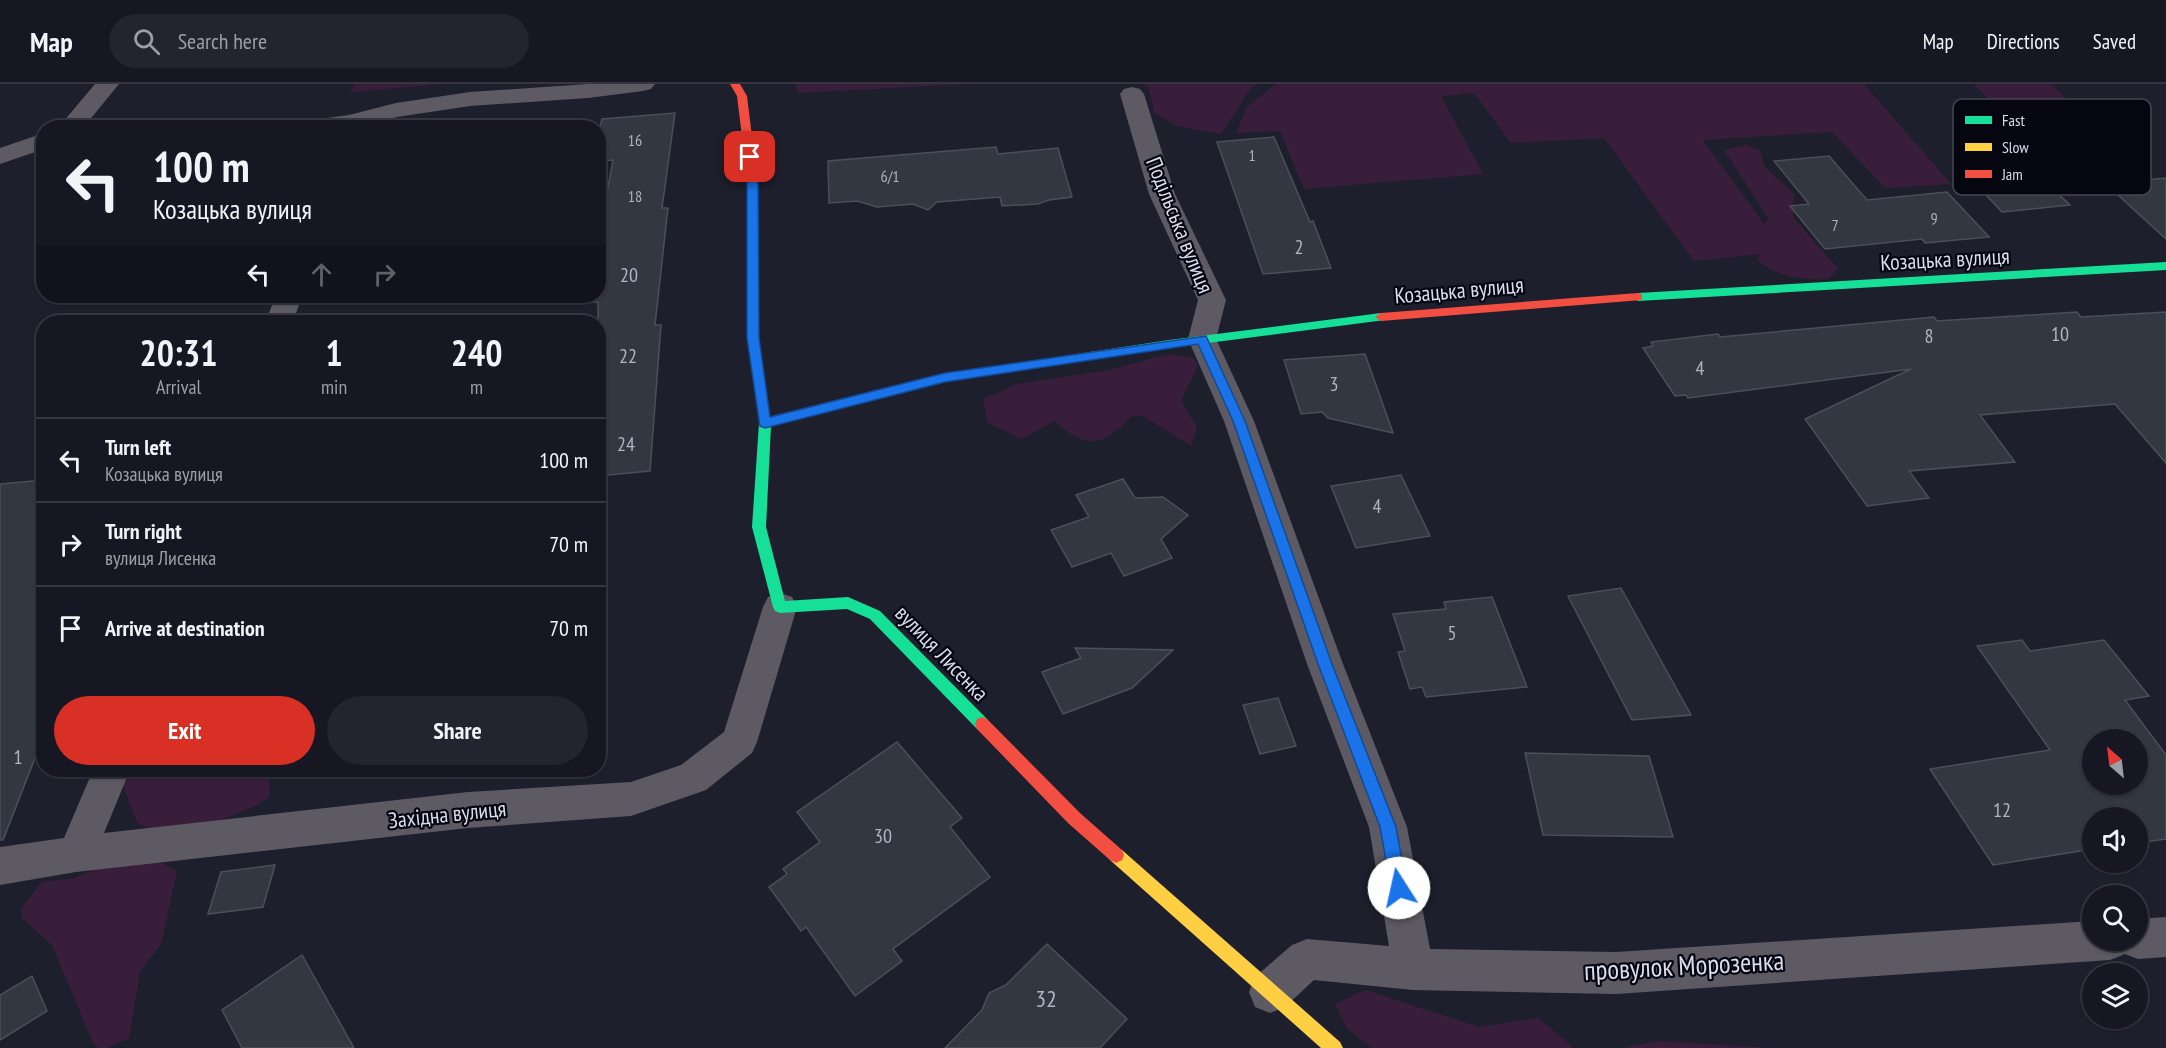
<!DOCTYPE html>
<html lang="en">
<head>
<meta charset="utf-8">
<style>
  :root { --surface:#161722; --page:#23242f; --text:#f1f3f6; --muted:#9e9fa5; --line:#353640; --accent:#d93025 }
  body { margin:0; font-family:"PT Sans Narrow",sans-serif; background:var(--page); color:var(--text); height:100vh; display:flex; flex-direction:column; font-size:22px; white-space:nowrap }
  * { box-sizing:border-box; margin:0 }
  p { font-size:20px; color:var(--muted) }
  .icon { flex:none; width:33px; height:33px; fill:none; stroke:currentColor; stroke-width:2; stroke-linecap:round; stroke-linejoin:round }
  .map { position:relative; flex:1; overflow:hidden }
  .panel { position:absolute; left:36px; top:231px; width:570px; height:462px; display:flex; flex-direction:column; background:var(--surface); border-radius:24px; box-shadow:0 2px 4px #0004,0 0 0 2px var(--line) }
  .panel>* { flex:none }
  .top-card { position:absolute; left:36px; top:36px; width:570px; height:183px; border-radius:24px; box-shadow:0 2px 4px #0004,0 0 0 2px var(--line); background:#161722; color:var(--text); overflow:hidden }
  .needle { width:39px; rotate:332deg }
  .buttons { position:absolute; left:2082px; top:645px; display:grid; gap:12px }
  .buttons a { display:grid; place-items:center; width:66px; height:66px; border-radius:50%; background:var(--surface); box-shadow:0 2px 4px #0004,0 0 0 2px var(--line); font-size:30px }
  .pin { position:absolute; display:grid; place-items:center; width:51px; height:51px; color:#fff; margin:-26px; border-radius:12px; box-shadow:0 3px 9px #0006 }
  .me { position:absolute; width:66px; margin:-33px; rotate:350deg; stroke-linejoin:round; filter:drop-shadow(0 0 4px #0008) }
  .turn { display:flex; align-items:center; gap:21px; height:126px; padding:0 18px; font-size:27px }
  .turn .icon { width:78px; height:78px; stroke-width:2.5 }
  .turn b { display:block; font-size:42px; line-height:51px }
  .lanes { display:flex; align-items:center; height:57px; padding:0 18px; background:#0003; justify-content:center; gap:30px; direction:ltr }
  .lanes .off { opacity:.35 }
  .eta { display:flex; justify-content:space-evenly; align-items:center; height:102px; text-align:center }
  .eta b { font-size:36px; font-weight:700; line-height:42px }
  .button { display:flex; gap:12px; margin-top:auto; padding:12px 18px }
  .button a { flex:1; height:69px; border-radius:36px; background:var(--accent); color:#fff; font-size:24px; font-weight:700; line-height:69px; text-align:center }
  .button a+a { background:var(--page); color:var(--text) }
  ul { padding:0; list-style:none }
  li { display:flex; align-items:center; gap:18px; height:84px; padding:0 18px; border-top:2px solid var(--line) }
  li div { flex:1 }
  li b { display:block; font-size:22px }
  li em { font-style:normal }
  header { display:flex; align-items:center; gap:36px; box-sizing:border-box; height:84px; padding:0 30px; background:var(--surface); border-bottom:2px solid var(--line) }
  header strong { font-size:28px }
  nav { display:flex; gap:33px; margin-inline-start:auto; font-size:21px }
  .search { width:420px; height:54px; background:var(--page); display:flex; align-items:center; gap:15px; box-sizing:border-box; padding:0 21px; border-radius:33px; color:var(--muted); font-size:22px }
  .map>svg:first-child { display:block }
  .green { fill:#381e3b }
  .building { fill:#333742; stroke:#4b4f5a; stroke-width:1.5; fill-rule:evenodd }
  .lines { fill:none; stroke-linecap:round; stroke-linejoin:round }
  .street { fill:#5d5a63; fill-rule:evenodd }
  .fast { fill:#16e098; fill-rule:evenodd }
  .slow { fill:#ffcf43; fill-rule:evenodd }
  .jam { fill:#f24e42; fill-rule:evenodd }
  .route { fill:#1a73e8; stroke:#114b97; stroke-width:1.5 }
  .labels { text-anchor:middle; stroke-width:4.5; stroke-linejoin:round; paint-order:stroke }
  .far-number-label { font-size:16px; fill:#b0b4c3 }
  .number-label { font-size:20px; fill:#b0b4c3 }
  .street-label { font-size:22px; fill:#daddee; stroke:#060611 }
  .near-number-label { font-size:24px; fill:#b0b4c3 }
  .near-street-label { font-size:27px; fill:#daddee; stroke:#060611 }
  .key { fill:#060611; stroke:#464653; stroke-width:1.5 }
  .key-label { font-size:16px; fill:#daddee }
</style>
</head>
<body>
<header>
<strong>Map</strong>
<div class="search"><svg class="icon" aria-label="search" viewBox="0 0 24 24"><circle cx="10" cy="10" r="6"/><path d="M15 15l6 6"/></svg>Search here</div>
<nav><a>Map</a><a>Directions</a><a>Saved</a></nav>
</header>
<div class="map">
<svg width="2166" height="964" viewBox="0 0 2166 964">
  <rect width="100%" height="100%" fill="#1e1f2d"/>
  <!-- green -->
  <g class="green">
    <path d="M 354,0 L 442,0 L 351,8 Z"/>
    <path d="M 796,0 L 966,0 L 797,9 Z"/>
    <path d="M 1141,0 L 1259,0 L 1250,5 L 1221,50 L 1176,42 L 1154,28 L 1149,3 Z"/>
    <path d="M 1276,0 L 1864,0 L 1951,100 L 1885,104 L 1832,48 L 1703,56 L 1764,140 L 1769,135 L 1724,66 L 1746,61 L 1761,67 L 1764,82 L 1794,110 L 1793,133 L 1838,185 L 1828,195 C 1798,196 1782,194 1757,176 L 1761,170 L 1694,177 L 1604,54 L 1511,59 L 1474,9 L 1441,12 L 1483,90 L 1304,105 L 1280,47 L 1236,49 L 1247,23 Z"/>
    <path d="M 1973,0 L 2051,0 L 2114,60 L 2043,67 Z"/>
    <path d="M 1169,270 L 1194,274 L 1198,282 L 1181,316 L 1197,344 L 1191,362 L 1143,332 L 1131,332 C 1105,363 1084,366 1055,337 L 1021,355 L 988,339 L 983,315 L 1017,300 L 1109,286 Z"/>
    <path d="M 131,686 L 199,686 L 269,694 L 269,713 C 251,727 192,748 168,748 C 158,748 146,742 137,739 L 122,699 Z"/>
    <path d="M 118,776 L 157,777 L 177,787 L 161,860 L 140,887 L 129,954 L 107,964 L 99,964 L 93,959 L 52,861 L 21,833 L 22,823 L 42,798 L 75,794 Z"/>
    <path d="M 1366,906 L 1479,943 L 1538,934 L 1571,961 L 1572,964 L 1373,964 L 1347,945 L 1335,920 Z"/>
    <path d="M 1657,957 L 1769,964 L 1624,964 Z"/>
  </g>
  <!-- building -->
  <g class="building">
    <path d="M 675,29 L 662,124 L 668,124 L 655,241 L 661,241 L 650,387 L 598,392 L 598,218 L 579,219 L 580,212 L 598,212 L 598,157 L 613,76 L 598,77 L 598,52 L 602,35 Z"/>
    <path d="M 1274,53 L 1310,138 L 1313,137 L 1331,184 L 1263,190 L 1217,58 Z"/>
    <path d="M 996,63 L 998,70 L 1058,64 L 1072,113 L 1049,116 L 1038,120 L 1002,122 L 1000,113 L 937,118 L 928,126 L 913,120 L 877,123 L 857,117 L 829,119 L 828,77 Z"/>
    <path d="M 1829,72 L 1867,116 L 1947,108 L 1989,153 L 1925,159 L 1922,155 L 1825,165 L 1790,122 L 1809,120 L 1774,77 Z"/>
    <path d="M 2035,88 L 2070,121 L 2002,128 L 1970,94 Z"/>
    <path d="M 2166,94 L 2166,155 L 2106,100 Z"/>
    <path d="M 2077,228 L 2081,233 L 2166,228 L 2166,379 L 2115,320 L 1980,331 L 2015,378 L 1909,387 L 1929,414 L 1867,422 L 1805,335 L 1911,285 L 1688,314 L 1686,311 L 1675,312 L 1643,264 L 1653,262 L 1651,258 L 1718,250 L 1720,253 L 1934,233 L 1937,237 Z"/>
    <path d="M 1365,270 L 1393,349 L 1328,334 L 1322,328 L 1301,330 L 1284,276 Z"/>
    <path d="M 1401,391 L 1430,452 L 1356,464 L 1331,402 Z"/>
    <path d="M 1123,395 L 1135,414 L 1163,413 L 1188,431 L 1161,455 L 1172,474 L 1124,492 L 1111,469 L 1072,483 L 1051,446 L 1089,433 L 1076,411 Z"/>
    <path d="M 44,396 L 44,651 L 3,756 L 0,756 L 0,400 Z"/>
    <path d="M 1621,504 L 1691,631 L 1632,636 L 1568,512 Z"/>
    <path d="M 1492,513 L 1527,603 L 1426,613 L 1422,603 L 1410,605 L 1398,568 L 1405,567 L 1393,530 L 1446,525 L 1444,518 Z"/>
    <path d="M 2022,556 L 2030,567 L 2104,556 L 2149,612 L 2125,616 L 2166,671 L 2166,755 L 2138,759 L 2138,734 L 2092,734 L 2092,765 L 1993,781 L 1930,685 L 2050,666 L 1977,562 ZM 2092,656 L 2138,656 L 2138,700 L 2092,700 Z"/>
    <path d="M 1075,564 L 1173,566 L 1132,604 L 1063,630 L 1042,588 L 1081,574 Z"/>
    <path d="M 1278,614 L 1296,662 L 1260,670 L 1243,621 Z"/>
    <path d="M 897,658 L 962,734 L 950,743 L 990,793 L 893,865 L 902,877 L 855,912 L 806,843 L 801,847 L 769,803 L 787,790 L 783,785 L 820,758 L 797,728 Z"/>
    <path d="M 1525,669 L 1649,672 L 1673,753 L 1543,751 Z"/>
    <path d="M 275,781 L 263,823 L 208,830 L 221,788 Z"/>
    <path d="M 1047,860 L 1127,935 L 1100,964 L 945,964 L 982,926 L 989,909 L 1006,901 Z"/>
    <path d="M 302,871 L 354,964 L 242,964 L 222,926 Z"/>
    <path d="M 32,892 L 47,927 L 0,956 L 0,911 Z"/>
  </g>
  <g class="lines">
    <!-- street -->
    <g class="street">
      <path d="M 95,0 L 119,0 L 83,44 L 58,44 Z"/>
      <path d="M 588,0 L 655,0 L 651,5 L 643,7 L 588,14 L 470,22 L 397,33 L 357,44 L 286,44 L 290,39 L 349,31 L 396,19 L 470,8 Z"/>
      <path d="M 1132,3 L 1140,5 L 1144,10 L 1175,110 L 1226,216 L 1216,255 L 1254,337 L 1343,580 L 1407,743 L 1430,865 L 1616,868 L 2092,837 L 2092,856 L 2138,856 L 2138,835 L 2166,833 L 2166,873 L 2138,875 L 2125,870 L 2110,876 L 1616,910 L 1413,906 L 1314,896 L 1285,923 L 1270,929 L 1255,923 L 1249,908 L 1255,893 L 1292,861 L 1307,855 L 1389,862 L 1369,743 L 1307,580 L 1224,337 L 1188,255 L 1198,216 L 1149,110 L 1120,10 L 1124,5 Z"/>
      <path d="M 44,49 L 44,65 L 0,80 L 0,64 Z"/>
      <path d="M 276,212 L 302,212 L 293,238 L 265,238 Z"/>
      <path d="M 780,509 L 792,513 L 797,523 L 757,658 L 752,669 L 706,706 L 631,732 L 468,744 L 76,788 L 0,801 L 0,763 L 64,754 L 93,686 L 130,686 L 104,749 L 468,708 L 631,698 L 681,681 L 724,648 L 763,523 L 768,513 Z"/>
    </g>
    <!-- fast -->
    <g class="fast">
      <path d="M 2166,178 L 2166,186 L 1638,217 L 1632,213 L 1638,209 Z"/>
      <path d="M 1381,229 L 1385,230 L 1385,236 L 1169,264 L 945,298 L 771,342 L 766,443 L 785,517 L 848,513 L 880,527 L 987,635 L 989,640 L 987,645 L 982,647 L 977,645 L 870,535 L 847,525 L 780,529 L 775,527 L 773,523 L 752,443 L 759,339 L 754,303 L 756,300 L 764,300 L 766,303 L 770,333 L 945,290 L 1169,256 Z"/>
    </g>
    <!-- slow -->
    <path class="slow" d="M 1116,763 L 1122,766 L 1340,958 L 1343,964 L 1321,964 L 1110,776 L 1108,771 L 1110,766 Z"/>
    <!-- jam -->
    <g class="jam">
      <path d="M 730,0 L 740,0 L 747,12 L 757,93 L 759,254 L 766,303 L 760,307 L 754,303 L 747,254 L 747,93 L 737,12 Z"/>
      <path d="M 1638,209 L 1642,210 L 1642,216 L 1381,237 L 1375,233 L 1381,229 Z"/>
      <path d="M 982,633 L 987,635 L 1080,729 L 1122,766 L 1124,771 L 1122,776 L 1116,779 L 1110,776 L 1068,739 L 977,645 L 975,640 L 977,635 Z"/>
    </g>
  </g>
  <!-- route -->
  <path class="route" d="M 750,70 L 755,73 L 758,93 L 759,254 L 770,333 L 945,289 L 1206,252 L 1245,337 L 1332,580 L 1396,743 L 1407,804 L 1405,810 L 1399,812 L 1393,810 L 1391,804 L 1380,743 L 1318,580 L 1233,337 L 1198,260 L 945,298 L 765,344 L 760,342 L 747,254 L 747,93 L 745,73 Z"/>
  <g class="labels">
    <!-- far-number labels -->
    <g class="far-number-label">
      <text x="635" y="62">16</text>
      <text x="1252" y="77">1</text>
      <text x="890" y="98">6/1</text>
      <text x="635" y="118">18</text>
      <text x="1934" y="140">9</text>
      <text x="1835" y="147">7</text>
    </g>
    <!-- number labels -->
    <g class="number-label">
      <text x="1299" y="170">2</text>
      <text x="629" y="198">20</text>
      <text x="2060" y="257">10</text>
      <text x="1929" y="259">8</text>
      <text x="628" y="279">22</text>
      <text x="1700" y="291">4</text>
      <text x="1334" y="307">3</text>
      <text x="626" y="367">24</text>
      <text x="1377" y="429">4</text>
      <text x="1452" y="556">5</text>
      <text x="18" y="680">1</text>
      <text x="2002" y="733">12</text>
      <text x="883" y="759">30</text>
    </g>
    <!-- street labels -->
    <g class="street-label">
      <text transform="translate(1180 141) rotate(68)" y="8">Подільська вулиця</text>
      <text transform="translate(1945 175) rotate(-3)" y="8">Козацька вулиця</text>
      <text transform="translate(1459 206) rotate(-5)" y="8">Козацька вулиця</text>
      <text transform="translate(942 569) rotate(46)" y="8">вулиця Лисенка</text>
      <text transform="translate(447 730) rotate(-6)" y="8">Західна вулиця</text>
    </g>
    <!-- near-number labels -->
    <g class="near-number-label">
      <text x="1046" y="923">32</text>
    </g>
    <!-- near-street labels -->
    <g class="near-street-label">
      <text transform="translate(1684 882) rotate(-3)" y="9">провулок Морозенка</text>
    </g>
  </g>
  <!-- legend -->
  <rect x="1953" y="15" width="198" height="96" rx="9" class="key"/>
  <rect x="1965" y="32" width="27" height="8" fill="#16e098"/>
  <rect x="1965" y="59" width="27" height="8" fill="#ffcf43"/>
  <rect x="1965" y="86" width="27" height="8" fill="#f24e42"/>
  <g class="key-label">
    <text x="2002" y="42">Fast</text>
    <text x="2002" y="69">Slow</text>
    <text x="2002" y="96">Jam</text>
  </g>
</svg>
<div class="buttons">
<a><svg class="needle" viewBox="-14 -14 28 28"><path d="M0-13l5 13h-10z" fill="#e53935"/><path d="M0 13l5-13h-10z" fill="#9e9fa5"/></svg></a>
<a><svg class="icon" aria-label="sound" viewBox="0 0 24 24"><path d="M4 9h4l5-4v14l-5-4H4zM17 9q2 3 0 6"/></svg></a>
<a><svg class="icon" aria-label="search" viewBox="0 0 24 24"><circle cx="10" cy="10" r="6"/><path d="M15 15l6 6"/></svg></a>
<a><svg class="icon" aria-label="layers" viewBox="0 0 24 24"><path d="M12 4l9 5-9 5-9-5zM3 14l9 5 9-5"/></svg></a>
</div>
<div class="pin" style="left:750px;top:73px;background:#d93025"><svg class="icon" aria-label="arrive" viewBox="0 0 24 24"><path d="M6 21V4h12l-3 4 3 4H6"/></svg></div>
<svg class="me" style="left:1399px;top:804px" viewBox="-20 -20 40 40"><circle r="19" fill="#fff"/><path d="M0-13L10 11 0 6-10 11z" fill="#1a73e8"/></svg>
<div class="top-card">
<div class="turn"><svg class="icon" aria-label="left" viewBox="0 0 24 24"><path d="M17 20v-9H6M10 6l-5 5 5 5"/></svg><div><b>100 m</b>Козацька вулиця</div></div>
<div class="lanes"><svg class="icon" aria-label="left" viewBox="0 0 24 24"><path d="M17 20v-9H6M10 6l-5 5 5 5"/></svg><svg class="icon off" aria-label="ahead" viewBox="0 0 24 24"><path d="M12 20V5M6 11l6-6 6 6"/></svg><svg class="icon off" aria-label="right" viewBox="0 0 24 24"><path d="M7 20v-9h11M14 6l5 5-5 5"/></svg></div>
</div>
<section class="panel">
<div class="eta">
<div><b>20:31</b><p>Arrival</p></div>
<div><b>1</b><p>min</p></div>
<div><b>240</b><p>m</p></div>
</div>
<ul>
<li><svg class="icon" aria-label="left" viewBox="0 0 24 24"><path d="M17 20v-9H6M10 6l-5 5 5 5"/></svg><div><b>Turn left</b><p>Козацька вулиця</p></div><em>100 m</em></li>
<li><svg class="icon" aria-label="right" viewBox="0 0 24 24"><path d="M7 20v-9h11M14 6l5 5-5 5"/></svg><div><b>Turn right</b><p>вулиця Лисенка</p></div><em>70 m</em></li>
<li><svg class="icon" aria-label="arrive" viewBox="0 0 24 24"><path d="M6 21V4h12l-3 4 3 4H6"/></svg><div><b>Arrive at destination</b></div><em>70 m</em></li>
</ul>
<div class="button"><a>Exit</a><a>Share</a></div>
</section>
</div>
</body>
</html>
